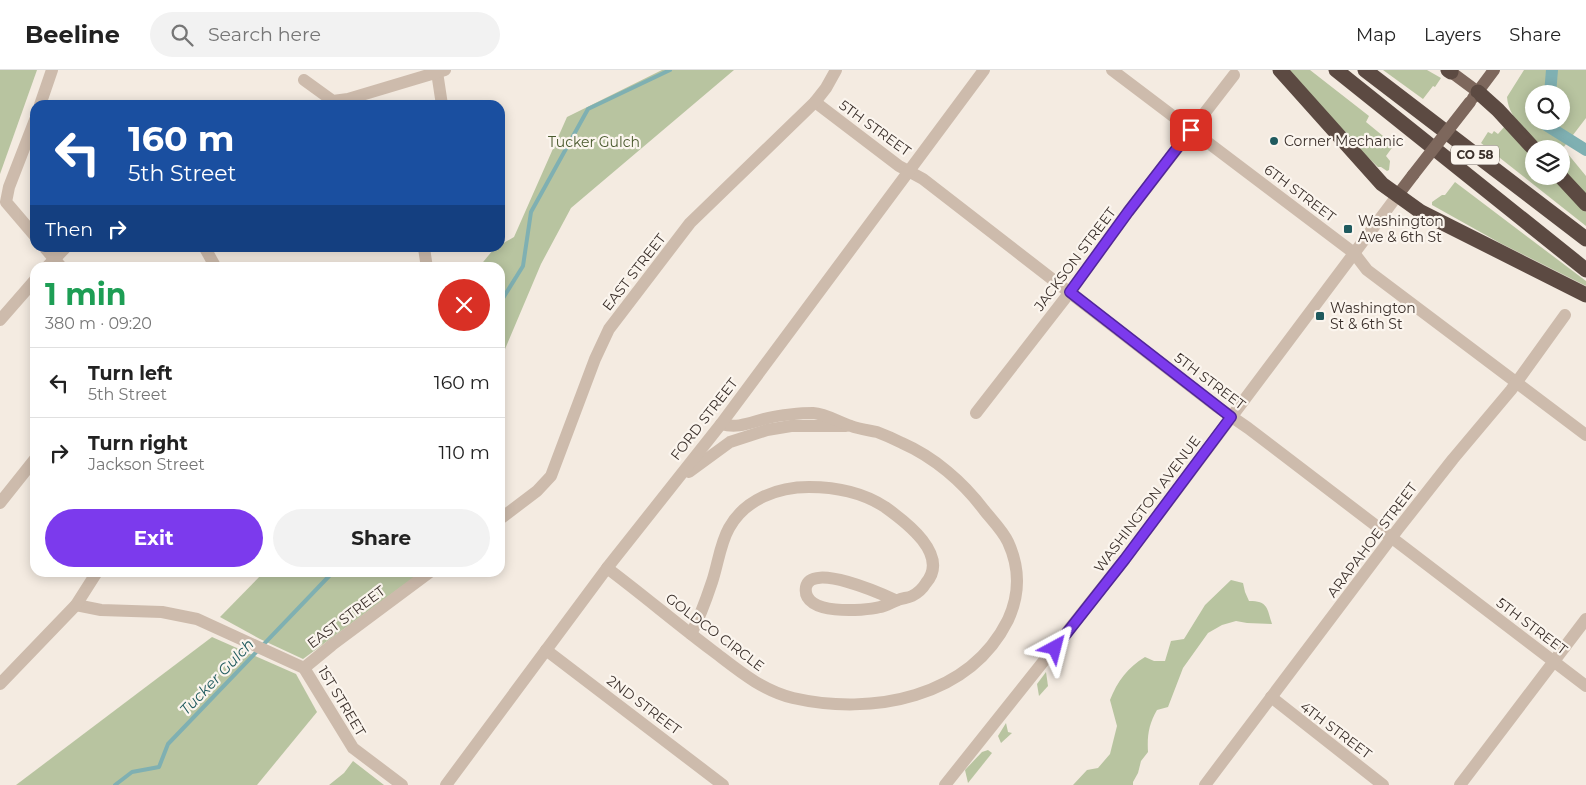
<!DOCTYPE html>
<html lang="en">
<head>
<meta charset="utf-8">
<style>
  :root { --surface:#fff; --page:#f2f2f2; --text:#222; --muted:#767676; --line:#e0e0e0; --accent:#7c3aed }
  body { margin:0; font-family:Montserrat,sans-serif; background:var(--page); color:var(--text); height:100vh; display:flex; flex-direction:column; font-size:19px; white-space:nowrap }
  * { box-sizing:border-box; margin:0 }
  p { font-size:16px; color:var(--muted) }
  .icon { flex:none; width:28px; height:28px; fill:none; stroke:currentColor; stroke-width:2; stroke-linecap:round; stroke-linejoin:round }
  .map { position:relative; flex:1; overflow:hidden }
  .drawer { position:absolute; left:30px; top:192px; width:475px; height:315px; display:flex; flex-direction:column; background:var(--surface); border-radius:15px; box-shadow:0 2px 12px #0003 }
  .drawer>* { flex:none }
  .guide { position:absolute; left:30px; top:30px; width:475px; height:152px; border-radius:15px; box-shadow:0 2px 12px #0003; background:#1a4fa0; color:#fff; overflow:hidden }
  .controls { position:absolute; left:1525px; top:15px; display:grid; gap:10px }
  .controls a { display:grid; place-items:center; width:45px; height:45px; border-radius:50%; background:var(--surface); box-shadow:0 2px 12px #0003; font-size:25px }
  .pin { position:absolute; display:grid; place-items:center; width:42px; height:42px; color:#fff; margin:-21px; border-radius:10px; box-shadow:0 2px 8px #0006 }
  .me { position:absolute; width:55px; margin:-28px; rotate:38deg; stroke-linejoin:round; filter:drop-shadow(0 0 4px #0008) }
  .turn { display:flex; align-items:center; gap:18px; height:105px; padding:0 15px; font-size:22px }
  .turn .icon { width:65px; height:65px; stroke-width:2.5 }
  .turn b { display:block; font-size:35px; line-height:42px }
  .then { display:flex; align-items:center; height:48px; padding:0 15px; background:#0003; gap:10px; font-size:19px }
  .round { display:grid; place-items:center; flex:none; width:52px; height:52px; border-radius:26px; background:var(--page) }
  .summary { display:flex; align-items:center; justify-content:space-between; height:85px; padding:0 15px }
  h1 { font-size:30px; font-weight:700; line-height:38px; color:#1e9e55 }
  .action { display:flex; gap:10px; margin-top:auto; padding:10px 15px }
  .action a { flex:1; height:58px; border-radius:30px; background:var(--accent); color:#fff; font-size:20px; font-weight:700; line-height:58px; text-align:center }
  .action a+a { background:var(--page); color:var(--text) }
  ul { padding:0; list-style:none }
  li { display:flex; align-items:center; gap:15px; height:70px; padding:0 15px; border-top:1px solid var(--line) }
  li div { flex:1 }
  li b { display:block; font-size:19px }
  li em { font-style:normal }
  header { display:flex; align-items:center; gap:30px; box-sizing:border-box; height:70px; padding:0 25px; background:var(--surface); border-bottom:1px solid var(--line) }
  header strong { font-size:24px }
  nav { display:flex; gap:28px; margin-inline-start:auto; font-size:18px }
  .search { width:350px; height:45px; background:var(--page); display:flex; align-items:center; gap:12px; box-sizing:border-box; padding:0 18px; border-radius:28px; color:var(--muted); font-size:19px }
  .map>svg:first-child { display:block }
  .green { fill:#b8c4a0; fill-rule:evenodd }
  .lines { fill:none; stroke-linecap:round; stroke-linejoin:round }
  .stream { stroke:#7fb0b2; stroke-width:4 }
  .canal { stroke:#7fb0b2; stroke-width:12 }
  .minor { stroke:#cdbbac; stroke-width:12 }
  .major { stroke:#7d675c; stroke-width:12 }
  .highway { stroke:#5c4a42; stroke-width:15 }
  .major-bridge { stroke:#7d675c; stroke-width:12 }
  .route-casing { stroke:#51269a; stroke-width:12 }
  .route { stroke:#7c3aed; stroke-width:9 }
  .poi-dot { fill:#1f5a5e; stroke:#fbf5ee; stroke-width:2 }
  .labels { text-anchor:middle; stroke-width:4.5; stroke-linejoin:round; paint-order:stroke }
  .shield { fill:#fbf5ee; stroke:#756b66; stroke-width:1 }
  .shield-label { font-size:12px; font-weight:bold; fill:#3b302b }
  .street-label { font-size:14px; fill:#3b302b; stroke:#fbf5ee }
  .poi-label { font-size:14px; fill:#3b302b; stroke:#fbf5ee; text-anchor:start }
  .park-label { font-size:14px; fill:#4a5a2e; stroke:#fbf5ee }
  .water-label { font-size:15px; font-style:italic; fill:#1f5a5e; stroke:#fbf5ee }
</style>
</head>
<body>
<header>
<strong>Beeline</strong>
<div class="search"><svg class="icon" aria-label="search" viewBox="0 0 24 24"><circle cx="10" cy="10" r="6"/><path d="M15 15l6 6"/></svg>Search here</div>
<nav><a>Map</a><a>Layers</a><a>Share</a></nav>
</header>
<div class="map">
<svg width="1586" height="715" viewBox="0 0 1586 715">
  <rect width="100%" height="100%" fill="#f4ebe1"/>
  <!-- green -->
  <g class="green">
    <path d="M 0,0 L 37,0 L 0,104 Z"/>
    <path d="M 662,0 L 734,0 L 571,138 L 541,194 L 500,291 L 500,198 L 479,197 L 493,180 L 500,178 L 500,175 L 514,167 L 567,47 Z"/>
    <path d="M 1285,0 L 1310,0 L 1369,46 L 1366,52 L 1394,75 L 1386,86 L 1390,91 L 1389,100 L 1387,101 L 1381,97 L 1378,97 L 1340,61 Z"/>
    <path d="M 1383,0 L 1427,0 L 1441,8 L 1435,17 L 1433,16 L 1423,29 Z"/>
    <path d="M 1524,0 L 1586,0 L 1586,48 L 1563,78 L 1586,106 L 1586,124 L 1561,98 L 1561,79 L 1543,79 C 1530,65 1508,48 1507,27 ZM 1534,24 L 1561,24 L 1561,51 L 1534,51 Z"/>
    <path d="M 1505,56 L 1534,86 L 1534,106 L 1552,106 L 1586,142 L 1586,156 L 1481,73 L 1488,62 L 1492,64 L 1494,61 L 1498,64 Z"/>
    <path d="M 1455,112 L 1586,211 L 1586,216 L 1500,173 L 1432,135 L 1432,132 L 1442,125 L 1445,125 Z"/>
    <path d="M 263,503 L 420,503 L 303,589 L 260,569 L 220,547 Z"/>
    <path d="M 1231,510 L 1243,513 L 1245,522 L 1249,531 C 1268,531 1267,538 1272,554 L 1247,553 L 1236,551 L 1222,555 L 1208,563 L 1183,598 L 1168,637 L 1157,640 C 1149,654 1147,665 1148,682 L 1141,691 L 1138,703 L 1133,712 L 1133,715 L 1073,715 L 1087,700 L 1098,698 L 1110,684 L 1117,656 L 1110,630 C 1117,612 1128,597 1145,587 L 1154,591 L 1165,591 L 1171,571 L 1184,569 L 1205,535 Z"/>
    <path d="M 212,567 L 296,604 L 317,642 L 257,715 L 16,715 Z"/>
    <path d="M 1046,602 L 1048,616 L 1039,626 L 1037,614 Z"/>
    <path d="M 1006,653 L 1008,662 L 1012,663 L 1001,673 L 998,666 Z"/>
    <path d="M 988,680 L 992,683 L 968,713 L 965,700 L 982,682 Z"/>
    <path d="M 353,691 L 384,715 L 329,715 L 344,703 Z"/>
  </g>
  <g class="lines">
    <!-- stream -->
    <g class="stream">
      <path d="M 500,233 L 523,196 L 531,142 L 588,39 L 670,0"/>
      <path d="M 115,715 L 132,702 L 159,697 L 168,674 L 333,502"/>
    </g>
    <!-- canal -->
    <g class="canal">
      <path d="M 1550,24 L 1552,0"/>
      <path d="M 1547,51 L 1546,55 L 1586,80"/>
    </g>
    <!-- minor -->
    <g class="minor">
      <path d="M 1112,0 L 1354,183 L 1367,200 L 1586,365"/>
      <path d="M 437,2 L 442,35"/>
      <path d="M 304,10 L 333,31 L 348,29 L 445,0"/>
      <path d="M 815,32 L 899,96 L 923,109 L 1216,336 L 1248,358 L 1586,616"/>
      <path d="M 40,35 L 52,0"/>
      <path d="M 35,50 L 9,117 L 6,132 L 35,166"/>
      <path d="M 45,178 L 62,198"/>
      <path d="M 205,178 L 216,198"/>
      <path d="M 424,178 L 427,198"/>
      <path d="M 46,198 L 65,178"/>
      <path d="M 0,250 L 35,210"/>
      <path d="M 976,343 L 1070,222 L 1128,142 L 1234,5"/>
      <path d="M 689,402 L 730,372 L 767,360 L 791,356 L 846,356"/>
      <path d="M 0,433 L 35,389"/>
      <path d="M 500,449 L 537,421 L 551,406 L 595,289 L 609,259 L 690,153 L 815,32 L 826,18 L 836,0"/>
      <path d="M 607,498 C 643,525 677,554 713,581 C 738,600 761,620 793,628 C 872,646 969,628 1008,550 C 1020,524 1020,498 1008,472 C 1003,461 992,450 984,440 C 963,412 934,387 902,373 C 894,369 885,365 877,362 C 868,360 859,359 851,356 C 838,352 827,344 813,343 C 801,343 780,345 768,348 C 751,352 739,359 721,354"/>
      <path d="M 76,535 L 101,540 L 162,542 L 197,549 L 304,598 L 353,678 L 402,715"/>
      <path d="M 691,564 C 700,547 706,530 712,512 C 718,494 720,474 729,458 C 745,429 778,417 809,417 C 837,417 862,422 885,437 C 906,452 950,485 926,513 C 923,518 918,523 912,526 C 908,528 902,528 898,530 C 892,532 886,536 880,537 C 864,541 801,546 806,517 C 811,492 882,524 895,530"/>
      <path d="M 546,580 L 723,715"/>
      <path d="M 304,598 L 332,575 L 430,502"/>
      <path d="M 0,614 L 76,535 L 97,502"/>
      <path d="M 1271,627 L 1383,715"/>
      <path d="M 446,715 L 607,498 L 721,354 L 984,0"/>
      <path d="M 945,715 L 1125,489 L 1397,126"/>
      <path d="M 1205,715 L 1398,459 L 1453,389 L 1511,320 L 1565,245"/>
      <path d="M 1460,715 L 1586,549"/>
    </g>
    <!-- major -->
    <g class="major">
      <path d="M 1451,2 L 1478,22"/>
      <path d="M 1473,28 L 1494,0"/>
      <path d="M 1397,126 L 1413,105"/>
    </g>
    <!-- highway -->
    <g class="highway">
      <path d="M 1280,0 L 1382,114 L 1421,142 L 1586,225"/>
      <path d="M 1336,0 L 1586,200"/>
      <path d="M 1365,0 L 1586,169"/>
      <path d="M 1448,0 L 1451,2"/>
      <path d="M 1478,22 L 1498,40 L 1534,79"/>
      <path d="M 1560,106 L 1586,134"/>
    </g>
    <!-- major-bridge -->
    <path class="major-bridge" d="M 1413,105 L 1470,32"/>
  </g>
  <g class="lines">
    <!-- route casing -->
    <g class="route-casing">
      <path id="route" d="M 1055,578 L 1125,489 L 1231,347 L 1070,222 L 1128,142 L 1191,60"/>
    </g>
    <!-- route -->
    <use href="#route" class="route"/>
  </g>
  <!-- markers -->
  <g class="poi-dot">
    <circle cx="1274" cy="71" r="5"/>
    <rect x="1343" y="154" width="10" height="10" rx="2.5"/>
    <rect x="1315" y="241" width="10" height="10" rx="2.5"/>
  </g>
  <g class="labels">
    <!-- shield labels -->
    <rect class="shield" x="1451" y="75.5" width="48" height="19" rx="4"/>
    <g class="shield-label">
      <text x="1475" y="89">CO 58</text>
    </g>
    <!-- street labels -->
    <g class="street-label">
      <text transform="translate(875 58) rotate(36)" y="5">5TH STREET</text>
      <text transform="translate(1300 123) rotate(37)" y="5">6TH STREET</text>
      <text transform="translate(1075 189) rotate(-53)" y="5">JACKSON STREET</text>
      <text transform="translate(634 202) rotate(-52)" y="5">EAST STREET</text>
      <text transform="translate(1210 311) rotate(37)" y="5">5TH STREET</text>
      <text transform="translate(704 349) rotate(-52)" y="5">FORD STREET</text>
      <text transform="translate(1147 434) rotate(-53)" y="5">WASHINGTON AVENUE</text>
      <text transform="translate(1372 470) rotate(-53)" y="5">ARAPAHOE STREET</text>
      <text transform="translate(346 547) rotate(-37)" y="5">EAST STREET</text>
      <text transform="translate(1532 556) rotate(37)" y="5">5TH STREET</text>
      <text transform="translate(715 562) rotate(37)" y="5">GOLDCO CIRCLE</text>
      <text transform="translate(342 631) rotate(59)" y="5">1ST STREET</text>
      <text transform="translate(644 635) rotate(37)" y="5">2ND STREET</text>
      <text transform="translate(1336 660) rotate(37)" y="5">4TH STREET</text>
    </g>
    <!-- poi labels -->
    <g class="poi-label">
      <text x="1284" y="76">Corner Mechanic</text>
      <text x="1358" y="156">Washington<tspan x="1358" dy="16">Ave &amp; 6th St</tspan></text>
      <text x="1330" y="243">Washington<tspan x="1330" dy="16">St &amp; 6th St</tspan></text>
    </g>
    <!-- park labels -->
    <g class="park-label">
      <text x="594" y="77">Tucker Gulch</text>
    </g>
    <!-- water labels -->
    <g class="water-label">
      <text transform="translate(217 607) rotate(-46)" y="5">Tucker Gulch</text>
    </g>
  </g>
</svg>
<div class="controls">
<a><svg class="icon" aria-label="search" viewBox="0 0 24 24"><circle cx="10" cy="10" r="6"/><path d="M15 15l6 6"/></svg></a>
<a><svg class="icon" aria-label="layers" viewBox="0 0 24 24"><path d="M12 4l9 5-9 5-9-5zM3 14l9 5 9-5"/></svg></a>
</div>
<div class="pin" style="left:1191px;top:60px;background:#d93025"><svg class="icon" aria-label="arrive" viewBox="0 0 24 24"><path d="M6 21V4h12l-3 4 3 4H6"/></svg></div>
<svg class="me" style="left:1055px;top:578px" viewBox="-20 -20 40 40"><path d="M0-17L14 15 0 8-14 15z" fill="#7c3aed" stroke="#fff" stroke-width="4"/></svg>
<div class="guide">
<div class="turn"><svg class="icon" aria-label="left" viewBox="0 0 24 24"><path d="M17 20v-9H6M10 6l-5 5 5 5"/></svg><div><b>160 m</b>5th Street</div></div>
<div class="then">Then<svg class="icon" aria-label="right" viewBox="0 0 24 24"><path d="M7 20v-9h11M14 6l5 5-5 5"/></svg></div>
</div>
<section class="drawer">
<div class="summary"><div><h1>1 min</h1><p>380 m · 09:20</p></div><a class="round" style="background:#d93025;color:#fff"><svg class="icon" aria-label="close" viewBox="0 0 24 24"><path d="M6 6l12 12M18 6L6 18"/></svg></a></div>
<ul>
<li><svg class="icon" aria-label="left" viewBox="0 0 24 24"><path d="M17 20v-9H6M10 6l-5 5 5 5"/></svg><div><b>Turn left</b><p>5th Street</p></div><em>160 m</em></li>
<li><svg class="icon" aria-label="right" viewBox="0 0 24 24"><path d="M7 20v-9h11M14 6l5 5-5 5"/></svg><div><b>Turn right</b><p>Jackson Street</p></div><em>110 m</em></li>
</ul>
<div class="action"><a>Exit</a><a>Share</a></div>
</section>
</div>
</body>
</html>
